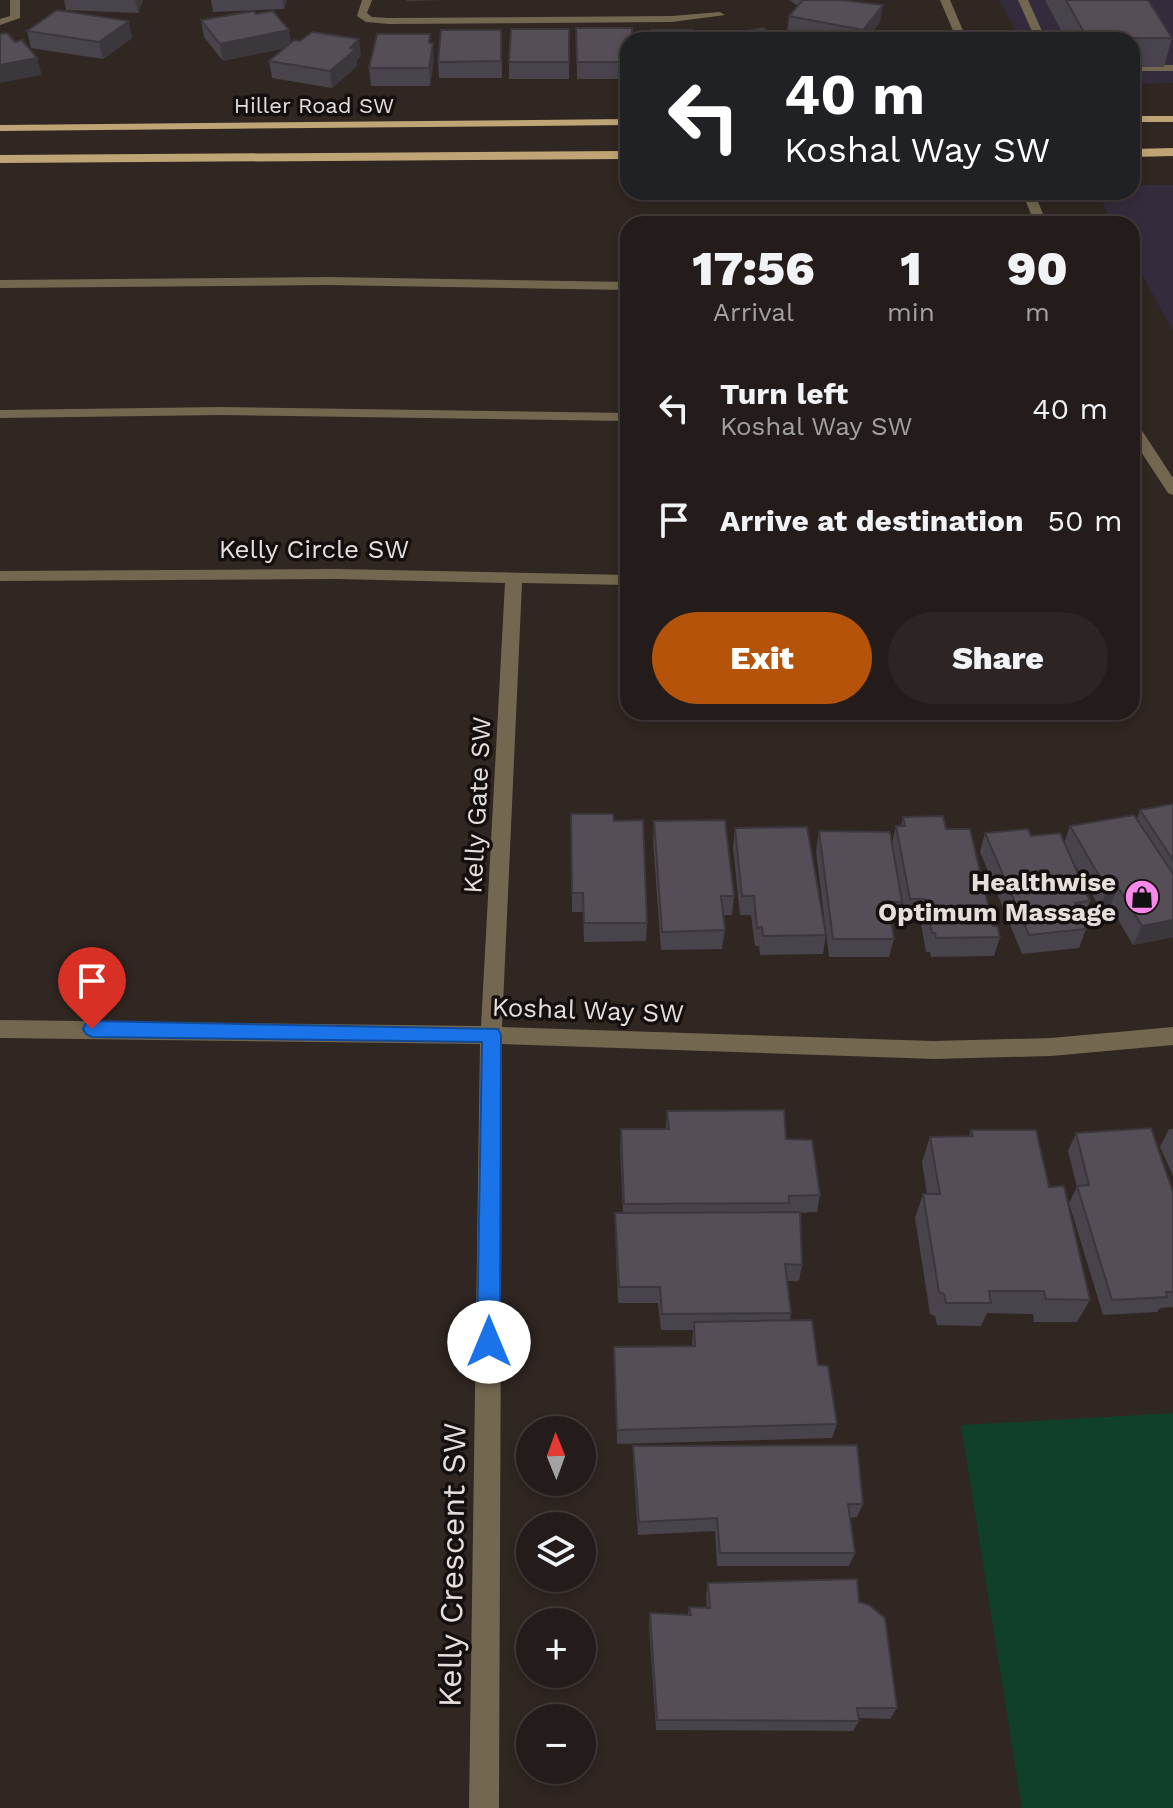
<!DOCTYPE html>
<html lang="en">
<head>
<meta charset="utf-8">
<style>
  :root { --surface:#241c1a; --page:#2c2523; --text:#f1f3f6; --muted:#a3a1a2; --line:#413a39; --accent:#b45309 }
  body { margin:0; font-family:"Work Sans",sans-serif; background:var(--page); color:var(--text); height:100vh; display:flex; flex-direction:column; font-size:30px; white-space:nowrap }
  * { box-sizing:border-box; margin:0 }
  p { font-size:26px; color:var(--muted) }
  .icon { flex:none; width:44px; height:44px; fill:none; stroke:currentColor; stroke-width:2; stroke-linecap:round; stroke-linejoin:round }
  .map { position:relative; flex:1; overflow:hidden }
  .sheet { position:absolute; left:620px; top:216px; width:520px; height:504px; display:flex; flex-direction:column; background:var(--surface); border-radius:24px; box-shadow:0 4px 12px #0003,0 0 0 2px var(--line) }
  .sheet>* { flex:none }
  .banner { position:absolute; left:620px; top:32px; width:520px; height:168px; border-radius:24px; box-shadow:0 4px 12px #0003,0 0 0 2px var(--line); background:#202124; color:#fff; overflow:hidden }
  .needle { width:52px; rotate:359deg }
  .fabs { position:absolute; left:516px; top:1416px; display:grid; gap:16px }
  .fabs a { display:grid; place-items:center; width:80px; height:80px; border-radius:50%; background:var(--surface); box-shadow:0 4px 12px #0003,0 0 0 2px var(--line); font-size:40px }
  .pin { position:absolute; display:grid; place-items:center; width:68px; height:68px; color:#fff; margin:-82px -34px; border-radius:50% 50% 50% 0; rotate:-45deg; box-shadow:0 0 8px #0007 }
  .pin .icon { rotate:45deg }
  .me { position:absolute; width:88px; margin:-44px; rotate:0deg; stroke-linejoin:round; filter:drop-shadow(0 0 6px #0008) }
  .turn { display:flex; align-items:center; gap:28px; height:168px; padding:0 32px; font-size:36px }
  .turn .icon { width:104px; height:104px; stroke-width:2.5 }
  .turn b { display:block; font-size:56px; line-height:68px }
  .eta { display:flex; justify-content:space-evenly; align-items:center; height:136px; text-align:center }
  .eta b { font-size:48px; font-weight:800; line-height:56px }
  .cta { display:flex; gap:16px; margin-top:auto; padding:16px 32px }
  .cta a { flex:1; height:92px; border-radius:48px; background:var(--accent); color:#fff; font-size:32px; font-weight:800; line-height:92px; text-align:center }
  .cta a+a { background:var(--page); color:var(--text) }
  ul { padding:0; list-style:none }
  li { display:flex; align-items:center; gap:24px; height:112px; padding:0 32px }
  li div { flex:1 }
  li b { display:block; font-size:30px }
  li em { font-style:normal }
  .map>svg:first-child { display:block }
  .commercial { fill:#342c3c }
  .green { fill:#103f2a }
  .lines { fill:none; stroke-linecap:round; stroke-linejoin:round }
  .minor { fill:#746750; fill-rule:evenodd }
  .major { fill:#bfa475; fill-rule:evenodd }
  .wall { fill:#49434b }
  .shaded-wall { fill:#3c373d }
  .building { fill:#554e57; stroke:#3c373d; stroke-width:2 }
  .route { fill:#1a73e8; stroke:#114b97; stroke-width:2 }
  .labels { text-anchor:middle; stroke-width:7; stroke-linejoin:round; paint-order:stroke }
  .far-street-label { font-size:22px; fill:#e5dedb; stroke:#15100f }
  .street-label { font-size:26px; fill:#e5dedb; stroke:#15100f }
  .poi-label { font-size:26px; font-weight:bold; fill:#e5dedb; stroke:#15100f; text-anchor:end }
  .near-street-label { font-size:32px; fill:#e5dedb; stroke:#15100f }
</style>
</head>
<body>
<div class="map">
<svg width="1173" height="1808" viewBox="0 0 1173 1808">
  <rect width="100%" height="100%" fill="#302622"/>
  <!-- commercial -->
  <g class="commercial">
    <path d="M 999,0 L 1173,0 L 1173,83 L 1132,84 L 1132,40 L 1021,40 Z"/>
    <path d="M 1132,185 L 1173,185 L 1173,331 L 1132,256 L 1132,224 L 1114,224 L 1097,192 L 1132,192 Z"/>
  </g>
  <!-- green -->
  <path class="green" d="M 1173,1413 L 1173,1808 L 1022,1808 L 961,1425 Z"/>
  <g class="lines">
    <!-- minor -->
    <g class="minor">
      <path d="M 10,0 L 20,0 L 20,18 L 0,25 L 0,19 L 10,16 Z"/>
      <path d="M 362,0 L 372,0 L 367,13 L 372,17 L 389,18 L 672,16 L 720,12 L 725,15 L 672,22 L 389,24 L 366,22 L 357,16 Z"/>
      <path d="M 940,0 L 950,0 L 967,40 L 957,40 Z"/>
      <path d="M 1018,0 L 1028,0 L 1046,40 L 1036,40 Z"/>
      <rect x="1132" y="65" width="41" height="6"/>
      <path d="M 1022,192 L 1034,192 L 1047,224 L 1035,224 Z"/>
      <path d="M 327,277 L 628,282 L 628,290 L 327,285 L 0,288 L 0,280 Z"/>
      <path d="M 221,407 L 628,413 L 628,421 L 221,415 L 0,418 L 0,410 Z"/>
      <path d="M 1132,422 L 1137,423 L 1173,478 L 1173,495 L 1168,493 L 1132,438 Z"/>
      <path d="M 337,569 L 628,575 L 628,585 L 522,583 L 502,1027 L 934,1041 L 1051,1038 L 1173,1027 L 1173,1045 L 1051,1056 L 934,1059 L 502,1044 L 499,1808 L 469,1808 L 480,1044 L 0,1038 L 0,1020 L 481,1026 L 505,583 L 337,579 L 0,581 L 0,571 Z"/>
    </g>
    <!-- major -->
    <g class="major">
      <rect x="1132" y="116" width="41" height="6"/>
      <path d="M 628,119 L 628,125 L 0,131 L 0,125 Z"/>
      <path d="M 1173,148 L 1173,156 L 1132,157 L 1132,149 Z"/>
      <path d="M 628,151 L 628,159 L 0,163 L 0,155 Z"/>
    </g>
  </g>
  <!-- wall -->
  <g class="wall">
    <path d="M 64,0 L 143,0 L 138,13 L 66,10 Z"/>
    <path d="M 211,0 L 287,0 L 284,9 L 213,12 Z"/>
    <path d="M 407,0 L 443,0 L 407,1 Z"/>
    <path d="M 789,0 L 849,0 L 845,1 L 880,22 L 866,40 L 824,40 L 787,33 L 789,16 L 798,6 Z"/>
    <path d="M 1045,0 L 1148,0 L 1172,38 L 1164,67 L 1132,67 L 1132,40 L 1066,40 Z"/>
    <path d="M 256,14 L 289,30 L 291,43 L 361,56 L 357,60 L 357,66 L 332,88 L 272,78 L 269,61 L 285,48 L 223,61 L 204,37 L 201,20 Z"/>
    <path d="M 576,28 L 628,40 L 628,79 L 577,79 Z"/>
    <path d="M 569,29 L 569,79 L 509,79 L 509,62 Z"/>
    <path d="M 501,30 L 502,78 L 439,78 L 438,62 Z"/>
    <path d="M 27,31 L 132,38 L 103,59 L 31,48 Z"/>
    <path d="M 431,43 L 434,60 L 430,86 L 371,86 L 369,68 Z"/>
    <path d="M 1173,804 L 1173,937 L 1133,945 L 1110,906 L 1100,908 L 1070,856 L 1090,901 L 1082,920 L 1086,929 L 1079,948 L 1022,954 L 980,852 L 985,833 L 1031,836 L 1064,843 L 1070,826 L 1137,819 L 1140,810 Z"/>
    <path d="M 571,814 L 614,821 L 647,923 L 646,941 L 584,942 L 583,912 L 572,912 Z"/>
    <path d="M 903,817 L 946,829 L 993,926 L 1000,937 L 994,956 L 931,957 L 930,952 L 926,952 L 920,918 L 906,918 L 901,895 L 902,902 L 898,921 L 891,921 L 894,939 L 889,957 L 829,957 L 816,851 L 819,831 L 892,843 L 896,826 L 901,826 Z"/>
    <path d="M 654,821 L 734,896 L 732,915 L 723,915 L 725,930 L 722,949 L 661,950 L 653,841 Z"/>
    <path d="M 735,828 L 826,935 L 823,954 L 760,955 L 759,946 L 755,946 L 751,915 L 740,915 L 733,847 Z"/>
    <path d="M 667,1111 L 786,1139 L 820,1195 L 817,1212 L 793,1213 L 802,1265 L 799,1281 L 787,1281 L 791,1313 L 790,1320 L 818,1365 L 837,1424 L 832,1438 L 617,1444 L 614,1347 L 692,1346 L 693,1330 L 661,1330 L 658,1303 L 618,1303 L 615,1230 L 615,1213 L 623,1213 L 620,1147 L 621,1129 L 666,1129 Z"/>
    <path d="M 1169,1129 L 1173,1129 L 1173,1176 L 1160,1147 Z"/>
    <path d="M 971,1130 L 1049,1187 L 1090,1300 L 1077,1322 L 1034,1322 L 1033,1314 L 987,1313 L 981,1326 L 937,1325 L 935,1316 L 930,1314 L 915,1218 L 923,1194 L 927,1194 L 922,1162 L 930,1137 L 969,1137 Z"/>
    <path d="M 1076,1133 L 1173,1192 L 1173,1307 L 1160,1308 L 1157,1312 L 1103,1315 L 1069,1203 L 1077,1187 L 1068,1151 Z"/>
    <path d="M 633,1446 L 863,1504 L 857,1517 L 850,1518 L 855,1553 L 849,1566 L 717,1566 L 715,1531 L 638,1535 L 633,1460 Z"/>
    <path d="M 708,1583 L 859,1602 L 897,1708 L 890,1719 L 859,1718 L 859,1721 L 853,1731 L 656,1730 L 649,1625 L 650,1613 L 688,1615 L 689,1607 L 707,1608 L 706,1595 Z"/>
  </g>
  <!-- shaded-wall -->
  <g class="shaded-wall">
    <path d="M 135,0 L 143,0 L 138,13 Z"/>
    <path d="M 283,0 L 287,0 L 284,9 Z"/>
    <path d="M 883,5 L 880,22 L 866,40 L 862,40 L 863,30 Z"/>
    <path d="M 129,21 L 132,38 L 103,59 L 99,42 Z"/>
    <path d="M 289,30 L 292,47 L 223,61 L 220,44 Z"/>
    <path d="M 359,39 L 361,56 L 357,60 L 357,66 L 332,88 L 330,71 L 350,48 Z"/>
    <path d="M 433,43 L 434,60 L 430,86 L 429,68 Z"/>
    <path d="M 37,58 L 42,75 L 0,83 L 0,65 Z"/>
    <path d="M 1118,887 L 1110,906 L 1100,908 L 1107,889 Z"/>
    <path d="M 1173,920 L 1173,937 L 1133,945 L 1142,926 Z"/>
  </g>
  <!-- building -->
  <g class="building">
    <path d="M 803,0 L 840,0 L 883,5 L 863,30 L 789,16 Z"/>
    <path d="M 1066,0 L 1148,0 L 1172,38 L 1087,38 Z"/>
    <path d="M 57,10 L 129,21 L 99,42 L 27,31 Z"/>
    <path d="M 254,11 L 256,14 L 273,11 L 289,30 L 220,44 L 201,20 Z"/>
    <path d="M 576,28 L 632,28 L 632,37 L 637,37 L 637,40 L 628,40 L 628,62 L 577,62 Z"/>
    <path d="M 763,28 L 778,40 L 721,40 L 716,36 Z"/>
    <path d="M 511,29 L 569,29 L 569,62 L 509,62 Z"/>
    <path d="M 441,30 L 501,30 L 501,61 L 438,62 Z"/>
    <path d="M 651,30 L 693,30 L 694,40 L 652,40 Z"/>
    <path d="M 312,32 L 359,39 L 350,48 L 356,49 L 330,71 L 269,61 L 294,40 L 300,41 Z"/>
    <path d="M 7,33 L 15,42 L 22,40 L 37,58 L 0,65 L 0,34 Z"/>
    <path d="M 377,34 L 430,34 L 429,43 L 433,43 L 429,68 L 369,68 Z"/>
    <path d="M 1173,804 L 1173,860 L 1140,810 Z"/>
    <path d="M 571,814 L 613,814 L 614,821 L 643,820 L 647,923 L 584,923 L 583,893 L 572,893 Z"/>
    <path d="M 1134,815 L 1173,874 L 1173,920 L 1142,926 L 1118,887 L 1107,889 L 1070,826 Z"/>
    <path d="M 943,816 L 946,829 L 970,829 L 993,926 L 997,926 L 1000,937 L 936,938 L 935,933 L 932,933 L 925,899 L 910,899 L 896,826 L 905,826 L 903,817 Z"/>
    <path d="M 725,820 L 734,896 L 721,896 L 725,930 L 662,932 L 654,821 Z"/>
    <path d="M 807,827 L 826,935 L 763,936 L 762,927 L 757,928 L 754,896 L 742,896 L 735,828 Z"/>
    <path d="M 1028,829 L 1031,836 L 1060,833 L 1090,901 L 1075,903 L 1086,929 L 1029,935 L 985,833 Z"/>
    <path d="M 819,831 L 890,832 L 902,902 L 888,902 L 894,939 L 833,939 Z"/>
    <path d="M 784,1110 L 786,1139 L 812,1140 L 820,1195 L 789,1196 L 789,1203 L 624,1204 L 621,1129 L 669,1129 L 667,1111 Z"/>
    <path d="M 1151,1128 L 1173,1192 L 1173,1292 L 1166,1292 L 1167,1297 L 1112,1300 L 1077,1186 L 1089,1185 L 1076,1133 Z"/>
    <path d="M 971,1130 L 1036,1130 L 1049,1187 L 1064,1186 L 1090,1300 L 1046,1299 L 1044,1291 L 989,1291 L 991,1303 L 946,1303 L 944,1294 L 939,1292 L 923,1194 L 940,1194 L 930,1137 L 973,1136 Z"/>
    <path d="M 800,1212 L 802,1265 L 785,1264 L 791,1313 L 662,1314 L 660,1287 L 619,1287 L 615,1213 Z"/>
    <path d="M 812,1320 L 818,1365 L 828,1366 L 837,1424 L 617,1430 L 614,1347 L 695,1346 L 694,1322 Z"/>
    <path d="M 857,1445 L 863,1504 L 848,1504 L 855,1553 L 720,1553 L 717,1518 L 639,1522 L 633,1446 Z"/>
    <path d="M 857,1579 L 859,1602 L 869,1605 L 885,1618 L 897,1708 L 857,1708 L 859,1721 L 657,1720 L 650,1613 L 691,1615 L 689,1607 L 710,1608 L 708,1583 Z"/>
  </g>
  <!-- route -->
  <path class="route" d="M 92,1021 L 498,1029 L 501,1035 L 500,1342 L 497,1349 L 489,1353 L 481,1349 L 477,1342 L 482,1042 L 92,1037 L 86,1034 L 83,1029 L 86,1023 Z"/>
  <!-- icons -->
  <defs>
    <g id="shop-disc" transform="scale(1.8)"><circle r="9.5" fill="#f888e9" stroke="#15100f"/><path d="M-5-2.5h2.3a2.7 3.5 0 0 1 5.4 0H5L5.5 6h-11ZM-1.5-2.5h3a1.5 2.3 0 0 0-3 0Z" fill="#111"/></g>
  </defs>
  <g fill-rule="evenodd">
    <use href="#shop-disc" x="1142" y="897"/>
  </g>
  <g class="labels">
    <!-- far-street labels -->
    <g class="far-street-label">
      <text x="314" y="113">Hiller Road SW</text>
    </g>
    <!-- street labels -->
    <g class="street-label">
      <text x="314" y="558">Kelly Circle SW</text>
      <text transform="translate(477 805) rotate(-87)" y="9">Kelly Gate SW</text>
      <text transform="translate(588 1010) rotate(2)" y="9">Koshal Way SW</text>
    </g>
    <!-- poi labels -->
    <g class="poi-label">
      <text x="1116" y="891">Healthwise<tspan x="1116" dy="30">Optimum Massage</tspan></text>
    </g>
    <!-- near-street labels -->
    <g class="near-street-label">
      <text transform="translate(452 1565) rotate(-89)" y="11">Kelly Crescent SW</text>
    </g>
  </g>
</svg>
<div class="fabs">
<a><svg class="needle" viewBox="-14 -14 28 28"><path d="M0-13l5 13h-10z" fill="#e53935"/><path d="M0 13l5-13h-10z" fill="#a3a1a2"/></svg></a>
<a><svg class="icon" aria-label="layers" viewBox="0 0 24 24"><path d="M12 4l9 5-9 5-9-5zM3 14l9 5 9-5"/></svg></a>
<a>+</a>
<a>−</a>
</div>
<div class="pin" style="left:92px;top:1029px;background:#d93025"><svg class="icon" aria-label="arrive" viewBox="0 0 24 24"><path d="M6 21V4h12l-3 4 3 4H6"/></svg></div>
<svg class="me" style="left:489px;top:1342px" viewBox="-20 -20 40 40"><circle r="19" fill="#fff"/><path d="M0-13L10 11 0 6-10 11z" fill="#1a73e8"/></svg>
<div class="banner">
<div class="turn"><svg class="icon" aria-label="left" viewBox="0 0 24 24"><path d="M17 20v-9H6M10 6l-5 5 5 5"/></svg><div><b>40 m</b>Koshal Way SW</div></div>
</div>
<section class="sheet">
<div class="eta">
<div><b>17:56</b><p>Arrival</p></div>
<div><b>1</b><p>min</p></div>
<div><b>90</b><p>m</p></div>
</div>
<ul>
<li><svg class="icon" aria-label="left" viewBox="0 0 24 24"><path d="M17 20v-9H6M10 6l-5 5 5 5"/></svg><div><b>Turn left</b><p>Koshal Way SW</p></div><em>40 m</em></li>
<li><svg class="icon" aria-label="arrive" viewBox="0 0 24 24"><path d="M6 21V4h12l-3 4 3 4H6"/></svg><div><b>Arrive at destination</b></div><em>50 m</em></li>
</ul>
<div class="cta"><a>Exit</a><a>Share</a></div>
</section>
</div>
</body>
</html>
